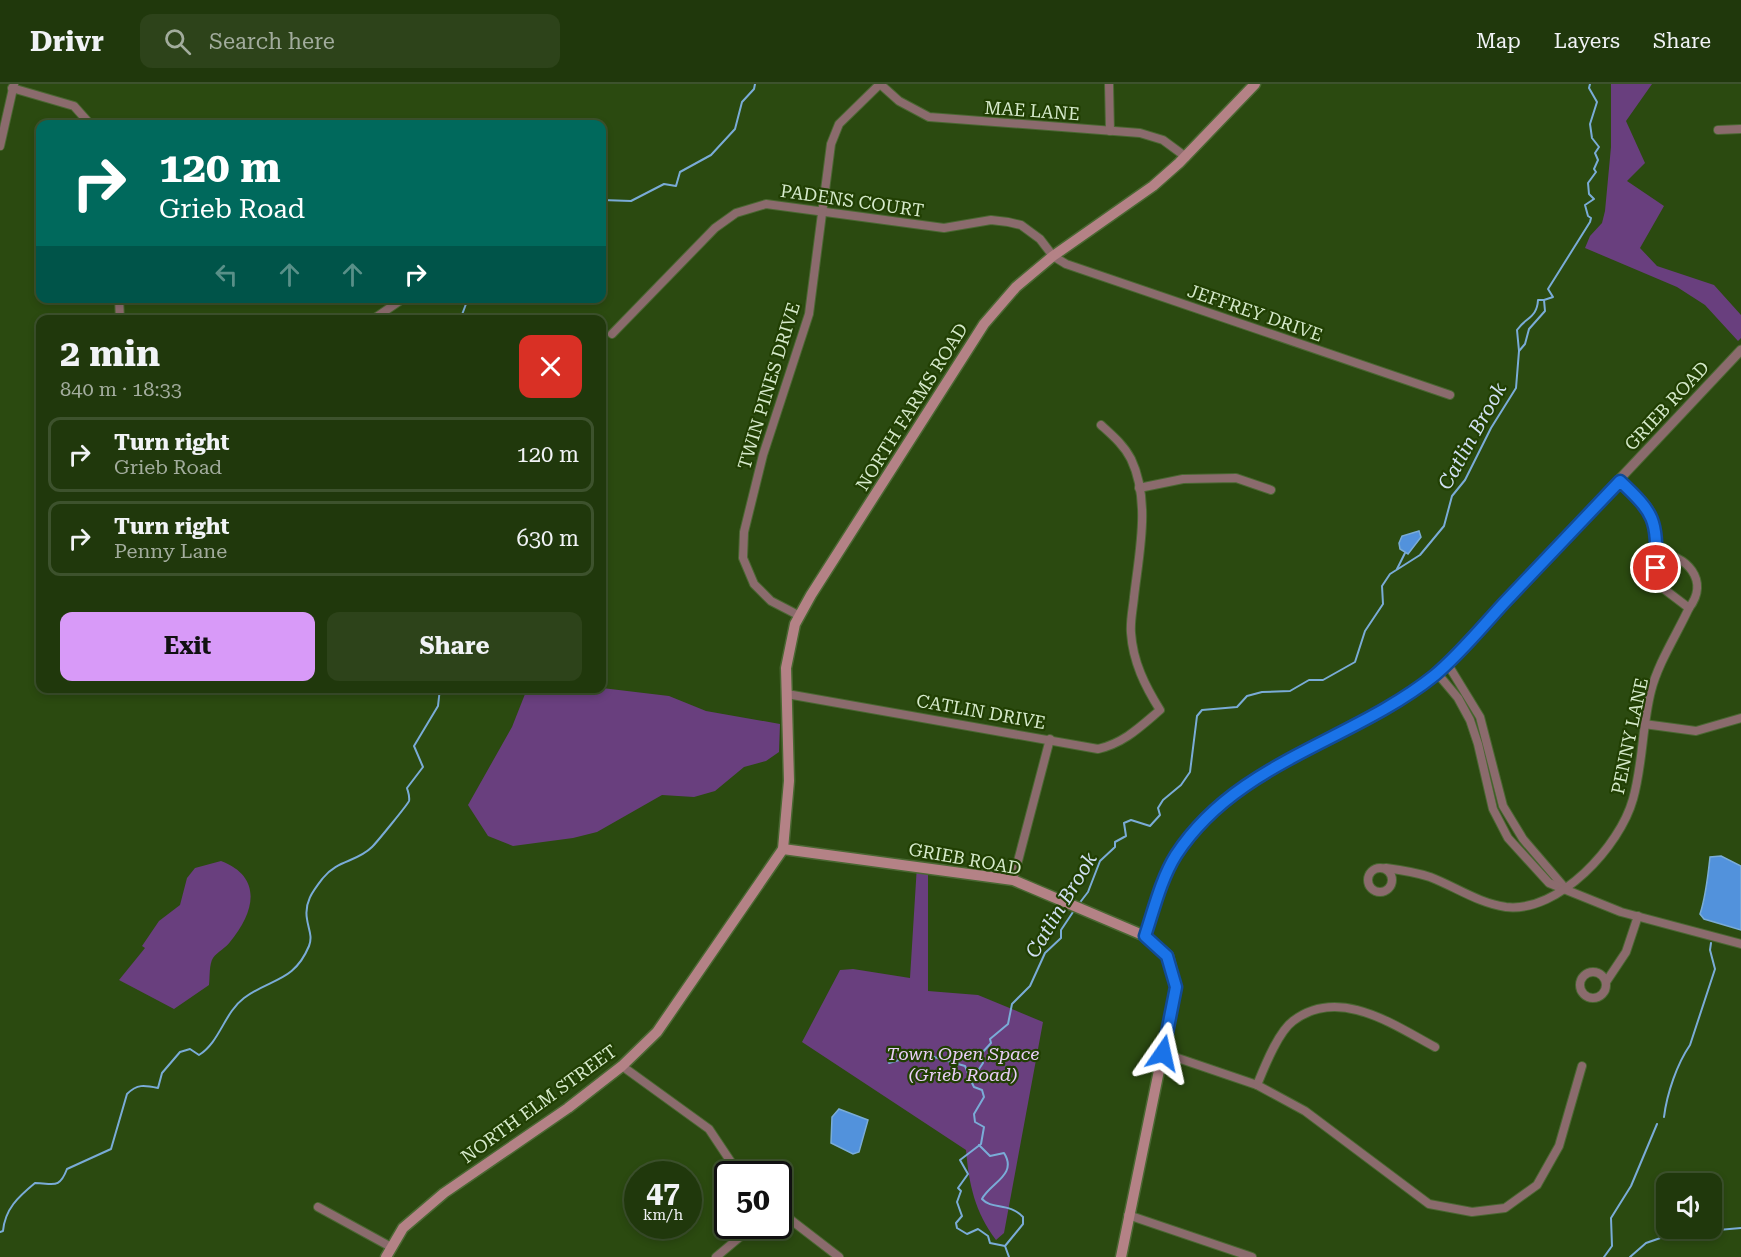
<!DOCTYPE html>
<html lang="en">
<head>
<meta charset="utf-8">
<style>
  :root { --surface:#20380c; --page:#2d431a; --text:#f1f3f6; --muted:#a2ac9d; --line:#3d522d; --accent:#d89af8 }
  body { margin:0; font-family:"Roboto Serif",serif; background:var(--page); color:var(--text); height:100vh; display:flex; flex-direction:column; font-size:22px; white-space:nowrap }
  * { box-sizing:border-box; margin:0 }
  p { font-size:20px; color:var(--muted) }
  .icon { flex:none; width:33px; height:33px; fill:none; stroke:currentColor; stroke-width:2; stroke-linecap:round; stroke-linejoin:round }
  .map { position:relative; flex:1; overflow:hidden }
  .details { position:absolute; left:36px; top:231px; width:570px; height:378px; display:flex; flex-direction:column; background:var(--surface); border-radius:12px; box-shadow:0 3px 9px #0003,0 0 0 2px var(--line) }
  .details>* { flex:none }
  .banner { position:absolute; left:36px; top:36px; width:570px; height:183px; border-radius:12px; box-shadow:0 3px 9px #0003,0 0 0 2px var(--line); background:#00695c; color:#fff; overflow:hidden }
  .tools { position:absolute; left:1656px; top:1089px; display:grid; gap:12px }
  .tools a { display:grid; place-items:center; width:66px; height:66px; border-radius:12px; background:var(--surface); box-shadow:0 3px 9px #0003,0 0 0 2px var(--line); font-size:30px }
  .speed { position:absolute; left:624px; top:1077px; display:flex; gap:12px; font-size:30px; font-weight:700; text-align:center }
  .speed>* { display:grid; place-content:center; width:78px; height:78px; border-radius:50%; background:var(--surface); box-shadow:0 3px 9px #0003,0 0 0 2px var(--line); line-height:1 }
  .speed small { font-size:15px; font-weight:400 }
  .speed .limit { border:3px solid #111; border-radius:9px; background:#fff; color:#111 }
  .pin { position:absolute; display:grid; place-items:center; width:51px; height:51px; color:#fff; margin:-26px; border:3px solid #fff; border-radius:50%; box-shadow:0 2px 6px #0007 }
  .me { position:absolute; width:66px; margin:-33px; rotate:11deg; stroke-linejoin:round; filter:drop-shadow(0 0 4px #0008) }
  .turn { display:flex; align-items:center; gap:21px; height:126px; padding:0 24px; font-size:27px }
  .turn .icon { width:78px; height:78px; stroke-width:2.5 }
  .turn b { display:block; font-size:42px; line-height:51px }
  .lanes { display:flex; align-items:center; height:57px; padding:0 24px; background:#0003; justify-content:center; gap:30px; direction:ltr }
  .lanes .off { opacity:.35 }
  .round { display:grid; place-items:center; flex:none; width:63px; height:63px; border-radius:12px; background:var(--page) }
  .head { display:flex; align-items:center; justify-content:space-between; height:102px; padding:0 24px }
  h1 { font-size:36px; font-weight:700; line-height:45px }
  .primary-button { display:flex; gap:12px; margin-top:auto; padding:12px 24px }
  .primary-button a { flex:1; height:69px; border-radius:12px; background:var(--accent); color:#111; font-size:24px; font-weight:700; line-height:69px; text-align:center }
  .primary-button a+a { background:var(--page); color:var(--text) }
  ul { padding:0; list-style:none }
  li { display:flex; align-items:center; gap:18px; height:75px; margin:0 12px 9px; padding:0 12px; border:3px solid var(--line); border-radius:12px }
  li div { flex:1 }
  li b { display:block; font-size:22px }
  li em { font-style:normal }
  header { display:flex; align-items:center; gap:36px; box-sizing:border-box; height:84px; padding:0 30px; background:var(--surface); border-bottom:2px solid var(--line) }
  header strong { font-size:28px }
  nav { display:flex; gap:33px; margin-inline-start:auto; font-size:21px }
  .search { width:420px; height:54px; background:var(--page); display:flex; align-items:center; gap:15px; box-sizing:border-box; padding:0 21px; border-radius:12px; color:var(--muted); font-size:22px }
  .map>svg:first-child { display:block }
  .green { fill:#693f7e }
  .water { fill:#5292dc; stroke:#7aacd7; stroke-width:1.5 }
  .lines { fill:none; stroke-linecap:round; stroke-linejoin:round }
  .stream { stroke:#7aacd7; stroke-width:2 }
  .minor-casing { stroke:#4a6732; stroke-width:10 }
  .tertiary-casing { stroke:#4a6732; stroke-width:11 }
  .secondary-casing { stroke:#4a6732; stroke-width:13 }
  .minor { stroke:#8b6b6d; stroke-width:8 }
  .tertiary { stroke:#8b6b6d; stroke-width:9 }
  .secondary { stroke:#b48286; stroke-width:10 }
  .route-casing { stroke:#114b97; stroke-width:15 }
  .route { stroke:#1a73e8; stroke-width:10 }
  .labels { text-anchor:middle; stroke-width:4.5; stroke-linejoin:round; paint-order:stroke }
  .street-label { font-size:18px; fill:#d6eacb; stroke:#213f03 }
  .park-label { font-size:18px; font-style:italic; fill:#eacff9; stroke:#213f03 }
  .water-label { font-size:20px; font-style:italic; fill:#d0e0f3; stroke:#213f03 }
</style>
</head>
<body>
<header>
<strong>Drivr</strong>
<div class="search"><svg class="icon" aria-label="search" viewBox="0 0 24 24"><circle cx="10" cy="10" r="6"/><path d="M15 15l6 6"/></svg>Search here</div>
<nav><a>Map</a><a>Layers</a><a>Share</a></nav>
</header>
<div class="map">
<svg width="1741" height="1173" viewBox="0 0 1741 1173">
  <rect width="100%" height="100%" fill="#2b4a10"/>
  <!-- green -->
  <g class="green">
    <path d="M 1611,0 L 1652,0 L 1626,37 L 1645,79 L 1627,97 L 1664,122 L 1640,164 L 1657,182 L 1714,201 L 1741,231 L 1741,254 L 1738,257 L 1705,221 L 1677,203 L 1585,164 L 1590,152 L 1602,139 L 1605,127 L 1611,63 Z"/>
    <path d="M 602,604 L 669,612 L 706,627 L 780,640 L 779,668 L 766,677 L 744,683 L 715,707 L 694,713 L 662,711 L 597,748 L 573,754 L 513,762 L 488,752 L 468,721 L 512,643 L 527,605 Z"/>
    <path d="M 221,777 C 263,793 255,828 230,858 C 226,864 218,867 213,874 C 209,880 210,893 209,901 L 174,925 L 119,896 L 145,864 L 142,862 L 159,837 L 180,821 L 187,794 L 195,784 Z"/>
    <path d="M 917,781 L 928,782 L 928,907 L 978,911 L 1043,938 L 1004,1149 L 996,1156 C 975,1128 969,1101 966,1066 L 802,958 L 840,886 L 853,885 L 910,894 Z"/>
  </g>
  <!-- water -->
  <g class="water">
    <path d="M 1419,447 L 1421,453 L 1408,470 L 1400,465 L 1399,459 L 1402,452 Z"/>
    <path d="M 1721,772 L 1741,782 L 1741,846 L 1704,835 L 1700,830 C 1706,812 1708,791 1710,773 Z"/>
    <path d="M 839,1025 L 868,1036 L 859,1068 L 853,1070 L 831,1059 L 832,1033 Z"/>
  </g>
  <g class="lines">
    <!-- stream -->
    <g class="stream">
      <path d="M 602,116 L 631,117 L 664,100 L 676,102 L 680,88 L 711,71 L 735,45 L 742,18 L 754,5 L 755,0"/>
      <path d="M 460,236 L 466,220 L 497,214"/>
      <path d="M 1519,267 L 1517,246 C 1526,233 1537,234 1538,216 L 1544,216"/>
      <path d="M 1397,485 L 1405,469"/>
      <path d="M 1078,821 L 1088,808 L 1100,777 L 1115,763 L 1115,758 L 1126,752 L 1124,739 L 1131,736 L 1150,742 L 1160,731 L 1158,724 L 1163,716 L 1181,701 L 1190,688 L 1197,632 L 1202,626 L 1237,623 L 1247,612 L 1262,608 L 1290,607 L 1309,596 L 1323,596 L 1355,578 L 1365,547 L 1383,520 L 1382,502 L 1390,490 L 1420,471 L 1444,442 L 1452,412 L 1465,396 L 1491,344 L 1516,304 L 1519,267 L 1525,260 L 1529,245 L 1545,227 L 1544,216 L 1553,213 L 1548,205 L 1590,138 L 1591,134 L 1588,132 L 1585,121 L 1594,115 L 1589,110 L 1588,99 L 1596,88 L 1594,85 L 1598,76 L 1595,69 L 1599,63 L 1592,54 L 1590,40 L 1597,18 L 1589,4 L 1590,0"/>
      <path d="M 889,979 L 899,976 L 908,968 L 926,967 L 934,973 L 965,982 L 971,996"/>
      <path d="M 1664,1033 C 1667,1009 1677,980 1690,961 L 1715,885 L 1710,866 L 1711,859"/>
      <path d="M 979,1061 L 990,1072 L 1004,1069 C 1018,1091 990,1099 982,1115 C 992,1126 1009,1118 1023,1133 L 1023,1140 L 1005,1162"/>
      <path d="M 0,1148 L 3,1147 C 5,1125 18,1113 35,1099 C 53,1099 59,1106 67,1085 L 111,1065 L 127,1010 C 137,1000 144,1001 158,1004 L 162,989 L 180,968 L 190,965 L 199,971 C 220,958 224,929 244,914 C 271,894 294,898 309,862 C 313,852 308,844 307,835 C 304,818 313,807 323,794 C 337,776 357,778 372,763 C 377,758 408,720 409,717 C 410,712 408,708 407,704 L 423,683 L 414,662 L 438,622 L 440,604"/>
      <path d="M 1009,1173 L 1005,1162 L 990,1159 L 988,1152 L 978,1145 L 967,1150 L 957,1144 L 956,1139 L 962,1132 L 957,1118 L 961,1107 L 958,1104 L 968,1090 L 960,1076 L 981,1060 L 984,1043 L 975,1038 L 974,1030 L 984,1013 L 982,1006 L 974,1003 L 971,997 L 983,979 L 981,970 L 991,959 L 990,955 L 1008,940 L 1012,920 L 1030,902 L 1045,869 L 1061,854 L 1061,846 L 1075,825"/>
      <path d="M 1604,1173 L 1612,1162 L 1611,1134 L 1631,1102 L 1657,1040"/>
      <path d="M 1630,1173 L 1646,1159 L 1672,1150 L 1741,1144"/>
    </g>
    <!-- minor casing -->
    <g class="minor-casing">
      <g id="minor">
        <path d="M 880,0 L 899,17 L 929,33 L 1140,49 L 1163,56 L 1186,73"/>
        <path d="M 1109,0 L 1110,47"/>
        <path d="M 12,4 L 74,22 L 90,40"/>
        <path d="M 1718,46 L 1741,45"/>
        <path d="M 0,62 L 14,0"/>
        <path d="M 119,214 L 120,236"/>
        <path d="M 372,236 L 404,214"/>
        <path d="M 612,250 L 715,144 L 736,129 L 766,120 L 944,144 L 991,136 L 1008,138 L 1021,141 L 1040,155 L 1053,172 L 1066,180 L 1450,311"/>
        <path d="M 1139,404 L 1183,395 L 1236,394 L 1271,406"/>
        <path d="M 1656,469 C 1687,470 1710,497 1689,524"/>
        <path d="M 800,532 L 771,517 L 754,500 L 743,474 L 744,448 L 763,371 L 809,230 L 831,60 L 839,40 L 880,0"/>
        <path d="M 1447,579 L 1480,633 L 1503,722 L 1523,755 L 1565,804"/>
        <path d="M 1437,589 L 1458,614 L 1470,636 L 1478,660 L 1493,725 L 1508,754 L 1549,799 L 1621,828 L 1741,860"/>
        <path d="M 787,610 L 1098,665 C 1124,659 1140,643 1160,626 C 1145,602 1133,578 1131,549 C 1130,537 1133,524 1134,513 C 1139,469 1151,417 1131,375 C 1124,361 1112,351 1101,341"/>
        <path d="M 1644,640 L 1696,647 L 1741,634"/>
        <circle cx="1380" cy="796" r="12"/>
        <path d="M 1386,784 C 1401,786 1415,788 1430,793 C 1456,803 1478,819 1506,823 C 1559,829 1620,762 1633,715 C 1643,680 1642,642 1651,607 C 1658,579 1677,550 1689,524 L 1660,502 C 1652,478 1661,451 1650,427 C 1645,416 1629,405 1620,397"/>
        <path d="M 1013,796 L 1050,655"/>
        <circle cx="1593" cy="901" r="13"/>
        <path d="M 1606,898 L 1626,868 L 1638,832"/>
        <path d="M 1163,969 L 1257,1001 L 1305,1027 L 1429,1120 L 1472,1128 L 1505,1124 L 1537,1101 L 1559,1062 L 1582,982"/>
        <path d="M 622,982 L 709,1045 L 739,1090"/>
        <path d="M 1257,1001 C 1264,984 1278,948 1293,937 C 1339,902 1394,941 1435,963"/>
        <path d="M 318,1123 L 391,1163"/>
        <path d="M 778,1126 L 839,1173"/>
        <path d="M 1128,1131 L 1252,1173"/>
        <path d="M 716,1173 L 753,1142"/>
      </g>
    </g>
    <!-- tertiary casing -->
    <g class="tertiary-casing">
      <path id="tertiary" d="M 1145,852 C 1154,825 1161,799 1174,774 C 1214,699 1315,663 1385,626 C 1404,615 1421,602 1437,589 L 1741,266"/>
    </g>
    <!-- secondary casing -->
    <g class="secondary-casing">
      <g id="secondary">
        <path d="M 783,765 L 1013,796 L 1145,852 L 1168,872 L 1176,903 L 1121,1173"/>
        <path d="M 386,1173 L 403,1144 L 444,1109 L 568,1024 L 622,982 L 657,948 L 783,765 L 789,697 L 786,584 L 795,540 L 811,511 L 984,240 L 1016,203 L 1053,172 L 1153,102 L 1179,79 L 1255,0"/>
      </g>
    </g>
    <!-- minor -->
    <use href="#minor" class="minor"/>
    <!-- tertiary -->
    <use href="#tertiary" class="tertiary"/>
    <!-- secondary -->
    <use href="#secondary" class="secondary"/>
  </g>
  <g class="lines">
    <!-- route casing -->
    <g class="route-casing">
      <path id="route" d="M 1163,969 L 1176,903 L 1167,872 L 1145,852 C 1154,825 1161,795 1176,771 C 1237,677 1352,658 1435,591 C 1460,570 1482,543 1504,519 C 1543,478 1582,437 1620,397 C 1655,430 1657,435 1656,484"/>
    </g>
    <!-- route -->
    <use href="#route" class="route"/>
  </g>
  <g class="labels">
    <!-- street labels -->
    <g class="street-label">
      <text transform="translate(1032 27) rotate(4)" y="6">MAE LANE</text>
      <text transform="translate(852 117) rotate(8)" y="6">PADENS COURT</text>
      <text transform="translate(1255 229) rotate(19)" y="6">JEFFREY DRIVE</text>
      <text transform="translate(769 302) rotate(-73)" y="6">TWIN PINES DRIVE</text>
      <text transform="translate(1667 322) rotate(-47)" y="6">GRIEB ROAD</text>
      <text transform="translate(912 323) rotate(-58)" y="6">NORTH FARMS ROAD</text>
      <text transform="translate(981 628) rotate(10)" y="6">CATLIN DRIVE</text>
      <text transform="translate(1630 652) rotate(-78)" y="6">PENNY LANE</text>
      <text transform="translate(965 775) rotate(10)" y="6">GRIEB ROAD</text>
      <text transform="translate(539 1020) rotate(-36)" y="6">NORTH ELM STREET</text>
    </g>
    <!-- park labels -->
    <g class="park-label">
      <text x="963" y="976">Town Open Space<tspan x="963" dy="21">(Grieb Road)</tspan></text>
    </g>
    <!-- water labels -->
    <g class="water-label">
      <text transform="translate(1472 352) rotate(-61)" y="7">Catlin Brook</text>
      <text transform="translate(1061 821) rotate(-59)" y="7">Catlin Brook</text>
    </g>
  </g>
</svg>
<div class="tools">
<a><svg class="icon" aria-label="sound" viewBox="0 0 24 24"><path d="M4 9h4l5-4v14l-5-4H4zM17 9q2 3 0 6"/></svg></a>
</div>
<div class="speed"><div>47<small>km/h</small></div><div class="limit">50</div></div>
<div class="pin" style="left:1656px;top:484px;background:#d93025"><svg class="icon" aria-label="arrive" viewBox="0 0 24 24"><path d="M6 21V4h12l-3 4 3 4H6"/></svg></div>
<svg class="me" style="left:1163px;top:969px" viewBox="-20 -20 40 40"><path d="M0-17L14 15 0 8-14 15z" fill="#1a73e8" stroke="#fff" stroke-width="4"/></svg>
<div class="banner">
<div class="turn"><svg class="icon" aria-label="right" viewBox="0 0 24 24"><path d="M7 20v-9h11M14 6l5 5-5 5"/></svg><div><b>120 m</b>Grieb Road</div></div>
<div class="lanes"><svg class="icon off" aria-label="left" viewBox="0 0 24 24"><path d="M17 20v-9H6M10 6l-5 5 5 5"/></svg><svg class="icon off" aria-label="ahead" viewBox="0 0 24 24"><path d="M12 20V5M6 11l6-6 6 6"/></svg><svg class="icon off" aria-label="ahead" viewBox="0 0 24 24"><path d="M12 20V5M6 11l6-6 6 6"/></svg><svg class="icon" aria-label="right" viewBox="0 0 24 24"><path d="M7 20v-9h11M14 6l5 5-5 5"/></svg></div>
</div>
<section class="details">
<div class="head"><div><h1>2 min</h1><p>840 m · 18:33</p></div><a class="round" style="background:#d93025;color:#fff"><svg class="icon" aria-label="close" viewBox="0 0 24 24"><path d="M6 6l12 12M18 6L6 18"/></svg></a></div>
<ul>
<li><svg class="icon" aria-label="right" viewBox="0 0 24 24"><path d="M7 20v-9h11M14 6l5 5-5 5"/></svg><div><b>Turn right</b><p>Grieb Road</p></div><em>120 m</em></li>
<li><svg class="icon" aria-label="right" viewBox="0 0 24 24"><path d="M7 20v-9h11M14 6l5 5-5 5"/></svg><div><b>Turn right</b><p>Penny Lane</p></div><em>630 m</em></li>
</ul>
<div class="primary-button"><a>Exit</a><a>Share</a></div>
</section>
</div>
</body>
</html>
